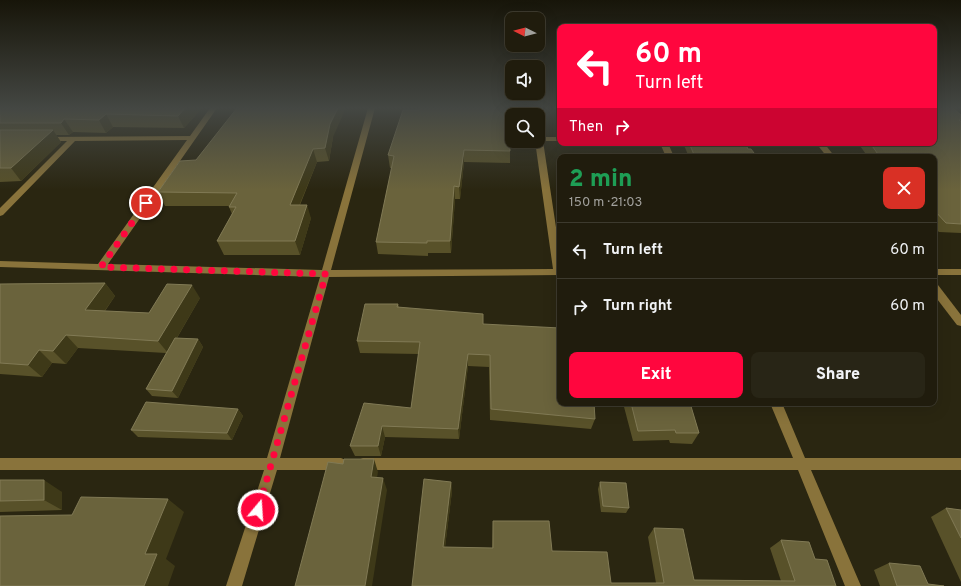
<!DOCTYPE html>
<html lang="en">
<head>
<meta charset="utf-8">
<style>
  :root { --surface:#201c0d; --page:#282516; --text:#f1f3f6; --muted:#a2a19d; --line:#3d3a2e; --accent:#ff063e }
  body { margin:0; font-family:Overpass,sans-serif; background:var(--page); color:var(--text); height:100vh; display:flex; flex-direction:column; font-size:15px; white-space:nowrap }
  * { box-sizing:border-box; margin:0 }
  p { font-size:13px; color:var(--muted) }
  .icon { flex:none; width:22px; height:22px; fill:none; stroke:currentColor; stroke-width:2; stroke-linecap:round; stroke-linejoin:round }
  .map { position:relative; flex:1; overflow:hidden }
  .drawer { position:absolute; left:557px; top:154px; width:380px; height:252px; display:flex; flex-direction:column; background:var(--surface); border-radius:8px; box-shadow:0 4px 16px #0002,0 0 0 1px var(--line) }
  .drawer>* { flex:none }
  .guide { position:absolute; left:557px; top:24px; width:380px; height:122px; border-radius:8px; box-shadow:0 4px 16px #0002,0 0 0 1px var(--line); background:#ff063e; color:#fff; overflow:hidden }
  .needle { width:26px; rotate:276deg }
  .buttons { position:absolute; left:505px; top:12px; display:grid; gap:8px }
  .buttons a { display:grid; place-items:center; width:40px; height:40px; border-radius:8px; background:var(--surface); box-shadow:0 4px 16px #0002,0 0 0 1px var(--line); font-size:20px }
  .pin { position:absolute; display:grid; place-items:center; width:34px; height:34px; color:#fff; margin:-17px; border:2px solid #fff; border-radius:50%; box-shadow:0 1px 4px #0007 }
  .me { position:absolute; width:44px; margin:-22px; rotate:18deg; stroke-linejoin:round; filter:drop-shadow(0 0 3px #0008) }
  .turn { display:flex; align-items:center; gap:14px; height:84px; padding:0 12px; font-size:18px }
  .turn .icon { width:52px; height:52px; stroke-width:2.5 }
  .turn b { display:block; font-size:28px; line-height:34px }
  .then { display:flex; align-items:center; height:38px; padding:0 12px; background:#0003; gap:8px; font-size:15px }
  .round { display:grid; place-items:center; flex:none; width:42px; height:42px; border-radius:8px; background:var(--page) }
  .headline { display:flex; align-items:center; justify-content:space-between; height:68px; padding:0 12px }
  h1 { font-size:24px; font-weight:800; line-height:30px; color:#1e9e55 }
  .cta { display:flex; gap:8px; margin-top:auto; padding:8px 12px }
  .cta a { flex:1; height:46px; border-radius:8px; background:var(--accent); color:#fff; font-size:16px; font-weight:800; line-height:46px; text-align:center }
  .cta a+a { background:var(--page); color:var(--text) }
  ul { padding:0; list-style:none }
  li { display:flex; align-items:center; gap:12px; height:56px; padding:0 12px; border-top:1px solid var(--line) }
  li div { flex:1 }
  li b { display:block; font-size:15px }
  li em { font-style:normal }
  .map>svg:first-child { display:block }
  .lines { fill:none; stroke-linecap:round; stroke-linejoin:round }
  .minor { fill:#89733b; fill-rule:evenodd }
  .wall { fill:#585129 }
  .shaded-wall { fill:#3e3918 }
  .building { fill:#6a633c; stroke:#817a55 }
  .route { stroke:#ff063e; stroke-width:7; stroke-dasharray:0 12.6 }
</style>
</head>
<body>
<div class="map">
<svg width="961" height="586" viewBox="0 0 961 586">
  <rect width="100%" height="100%" fill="#2a2611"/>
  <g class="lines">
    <!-- minor -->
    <g class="minor">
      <path d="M 210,108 L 217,108 L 108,264 L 322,270 L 368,108 L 375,108 L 331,270 L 553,269 L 535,141 L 538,141 L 538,131 L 541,131 L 542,137 L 560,137 L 560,141 L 543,141 L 560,254 L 560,275 L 329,277 L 280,458 L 341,458 L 346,460 L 347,464 L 346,468 L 341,470 L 277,470 L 242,586 L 226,586 L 264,470 L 0,470 L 0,458 L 267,458 L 320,277 L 0,267 L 0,261 L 98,264 L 187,140 L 75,141 L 3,215 L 0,216 L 0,208 L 67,141 L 46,141 L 42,139 L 43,137 L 190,136 Z"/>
      <path d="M 531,108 L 537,108 L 538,115 L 538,116 L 532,115 Z"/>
      <path d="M 660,143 L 668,143 L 674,157 L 666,157 Z"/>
      <path d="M 816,143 L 824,143 L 835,157 L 827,157 Z"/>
      <rect x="934" y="269" width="27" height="6"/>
      <path d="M 934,284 L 938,285 L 961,315 L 961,326 L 957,325 L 934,295 Z"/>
      <path d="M 770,403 L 782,403 L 805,458 L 961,458 L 961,470 L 811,470 L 861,586 L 845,586 L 798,470 L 363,470 L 358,468 L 357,464 L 358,460 L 363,458 L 793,458 Z"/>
    </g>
  </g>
  <!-- wall -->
  <g class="wall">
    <path d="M 0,108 L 202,108 L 184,128 L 113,127 L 106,133 L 73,132 L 69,135 L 56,135 L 61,142 L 21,181 L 0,182 Z"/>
    <path d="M 419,110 L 512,115 L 512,136 L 510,136 L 510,163 L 464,162 L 460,199 L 455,199 L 451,253 L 428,253 L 428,256 L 378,254 L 376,242 L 392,168 L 390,168 L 388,155 Z"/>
    <path d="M 961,115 L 961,233 L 939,232 L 934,227 L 934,157 L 868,157 L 858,143 L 934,143 Z"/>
    <path d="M 333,137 L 329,161 L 317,162 L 300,205 L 311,218 L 300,255 L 224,255 L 217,241 L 232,214 L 229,207 L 230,206 L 165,206 L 158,192 L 196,160 Z"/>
    <path d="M 683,143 L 745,143 L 748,149 L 757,157 L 689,157 Z"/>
    <path d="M 105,283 L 115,296 L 105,311 L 149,313 L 200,298 L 177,338 L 198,339 L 203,347 L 178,398 L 152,396 L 146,389 L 166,353 L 78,348 L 66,364 L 52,363 L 42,377 L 0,374 L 0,284 Z"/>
    <path d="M 398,304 L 399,307 L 483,324 L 595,419 L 591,429 L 490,420 L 489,367 L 468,366 L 459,439 L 385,437 L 381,456 L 355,456 L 350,446 L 411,408 L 419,354 L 360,353 L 357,341 Z"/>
    <path d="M 623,403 L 690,403 L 699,433 L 692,444 L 670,443 L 669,440 L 633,441 Z"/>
    <path d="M 238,409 L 243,416 L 232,440 L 138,437 L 131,430 Z"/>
    <path d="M 0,480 L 62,492 L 62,510 L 0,512 Z"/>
    <path d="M 451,482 L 452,491 L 445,547 L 492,548 L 493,521 L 611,583 L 656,583 L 648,537 L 654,528 L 694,580 L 781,581 L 770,548 L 781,540 L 815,559 L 836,586 L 412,586 Z"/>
    <path d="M 600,482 L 629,508 L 626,513 L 601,512 L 598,489 Z"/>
    <path d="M 946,508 L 961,510 L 961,582 L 931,517 Z"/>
    <path d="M 889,563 L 928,584 L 944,586 L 880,586 L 874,570 Z"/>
  </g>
  <!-- shaded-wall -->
  <g class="shaded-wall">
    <path d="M 185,108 L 202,108 L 184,128 L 178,116 Z"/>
    <path d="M 338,108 L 346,108 L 333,137 L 329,161 L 325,148 L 330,124 Z"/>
    <path d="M 106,114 L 113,127 L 106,133 L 99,120 Z"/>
    <path d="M 64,119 L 73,132 L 69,135 L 61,123 Z"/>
    <path d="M 53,130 L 61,142 L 21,181 L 11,168 Z"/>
    <path d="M 313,149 L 317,162 L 294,218 L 290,205 Z"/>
    <path d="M 464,150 L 464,162 L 460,199 L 459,187 Z"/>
    <path d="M 454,186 L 455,199 L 451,253 L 450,241 Z"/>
    <path d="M 307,205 L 311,218 L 300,255 L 295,241 Z"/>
    <path d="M 105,283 L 115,296 L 96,323 L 85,310 Z"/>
    <path d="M 192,285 L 200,298 L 168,353 L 158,341 Z"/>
    <path d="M 66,335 L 78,348 L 66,364 L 53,351 Z"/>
    <path d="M 198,339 L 203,347 L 178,398 L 172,391 Z"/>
    <path d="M 39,350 L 52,363 L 42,377 L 28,365 Z"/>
    <path d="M 468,354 L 468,366 L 459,439 L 458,429 Z"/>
    <path d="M 238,409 L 243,416 L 232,440 L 227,433 Z"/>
    <path d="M 382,426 L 385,437 L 381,456 L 378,446 Z"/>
    <path d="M 374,459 L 378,472 L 375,489 L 371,477 Z"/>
    <path d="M 383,478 L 387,490 L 372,586 L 365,586 Z"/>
    <path d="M 44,480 L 62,492 L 62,510 L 44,500 Z"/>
    <path d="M 451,482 L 452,491 L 444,555 L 443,547 Z"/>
    <path d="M 168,499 L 184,512 L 166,559 L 175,566 L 168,586 L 144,586 L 145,554 Z"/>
  </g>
  <!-- building -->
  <g class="building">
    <path d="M 0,108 L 185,108 L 178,116 L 106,114 L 99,120 L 64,119 L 61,123 L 0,123 Z"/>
    <path d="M 237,108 L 338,108 L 330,124 L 325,148 L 313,149 L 290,205 L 307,205 L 295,241 L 217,241 L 236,207 L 229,207 L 237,193 L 158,192 L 180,161 L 196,160 Z"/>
    <path d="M 419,108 L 525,108 L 525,115 L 512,115 L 512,124 L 509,124 L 510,151 L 464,150 L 459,187 L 454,186 L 450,241 L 427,241 L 427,243 L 376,242 L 394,156 L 388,155 L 403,110 L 419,110 Z"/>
    <path d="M 934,108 L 953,108 L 961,115 L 961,120 L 959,120 L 961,122 L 961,224 L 946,223 L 934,210 L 934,157 L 880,157 L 870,143 L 934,143 Z"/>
    <path d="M 0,130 L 53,130 L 11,168 L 0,168 Z"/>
    <path d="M 689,143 L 745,143 L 748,149 L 751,149 L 757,157 L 695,157 Z"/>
    <path d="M 105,283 L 85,310 L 149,313 L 167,284 L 192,285 L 158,341 L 66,335 L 53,351 L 39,350 L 28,365 L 0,363 L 0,284 Z"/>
    <path d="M 365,304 L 398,304 L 397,307 L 483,314 L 483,324 L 560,328 L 560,403 L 594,403 L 595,419 L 491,409 L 490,355 L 468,354 L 458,429 L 382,426 L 378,446 L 350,446 L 364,403 L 411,408 L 420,342 L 357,341 Z"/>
    <path d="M 175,338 L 198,339 L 172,391 L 146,389 Z"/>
    <path d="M 146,402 L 238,409 L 227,433 L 131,430 Z"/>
    <path d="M 631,403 L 690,403 L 699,433 L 676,433 L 675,430 L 638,431 Z"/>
    <path d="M 344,459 L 374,459 L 371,477 L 383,478 L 365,586 L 295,586 L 328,462 L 343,464 Z"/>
    <path d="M 424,479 L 451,482 L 443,547 L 493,548 L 493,521 L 549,521 L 552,551 L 607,552 L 611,583 L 664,583 L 654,528 L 683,529 L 694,580 L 795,581 L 781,540 L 809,542 L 815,559 L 827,560 L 836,586 L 412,586 Z"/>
    <path d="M 0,480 L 44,480 L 44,500 L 0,501 Z"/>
    <path d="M 600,482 L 626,483 L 629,508 L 603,506 Z"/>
    <path d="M 81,497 L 168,499 L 145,554 L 157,554 L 144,586 L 0,586 L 0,516 L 72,515 Z"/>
    <path d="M 946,508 L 961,510 L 961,538 Z"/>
    <path d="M 889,563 L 920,566 L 928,584 L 944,586 L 897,586 Z"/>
  </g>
  <!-- sky -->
  <linearGradient id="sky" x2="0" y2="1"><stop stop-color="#171509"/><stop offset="0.57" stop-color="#444743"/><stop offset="1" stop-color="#444743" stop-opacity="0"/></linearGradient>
  <rect width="961" height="190" fill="url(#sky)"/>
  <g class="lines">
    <!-- route -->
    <path class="route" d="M 146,203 L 101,267 L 326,274 L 258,510"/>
  </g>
</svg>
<div class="buttons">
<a><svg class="needle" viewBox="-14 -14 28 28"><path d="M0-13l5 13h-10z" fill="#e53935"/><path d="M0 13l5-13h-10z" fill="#a2a19d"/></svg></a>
<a><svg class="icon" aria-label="sound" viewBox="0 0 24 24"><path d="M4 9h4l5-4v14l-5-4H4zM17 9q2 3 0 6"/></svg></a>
<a><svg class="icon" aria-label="search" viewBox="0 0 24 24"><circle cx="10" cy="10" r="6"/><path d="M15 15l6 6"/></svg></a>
</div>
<div class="pin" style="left:146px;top:203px;background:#d93025"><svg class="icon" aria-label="arrive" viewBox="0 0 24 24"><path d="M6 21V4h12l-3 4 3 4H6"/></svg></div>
<svg class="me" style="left:258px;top:510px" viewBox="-20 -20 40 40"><circle r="17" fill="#ff063e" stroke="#fff" stroke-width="3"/><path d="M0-11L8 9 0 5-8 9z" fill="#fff"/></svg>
<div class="guide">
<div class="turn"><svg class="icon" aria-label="left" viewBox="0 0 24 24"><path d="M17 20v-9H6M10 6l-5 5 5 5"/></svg><div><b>60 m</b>Turn left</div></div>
<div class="then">Then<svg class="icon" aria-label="right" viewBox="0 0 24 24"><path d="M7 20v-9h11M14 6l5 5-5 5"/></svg></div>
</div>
<section class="drawer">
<div class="headline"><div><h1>2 min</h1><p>150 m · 21:03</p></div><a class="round" style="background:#d93025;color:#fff"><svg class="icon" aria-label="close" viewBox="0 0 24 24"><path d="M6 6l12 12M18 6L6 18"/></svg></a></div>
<ul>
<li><svg class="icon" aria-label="left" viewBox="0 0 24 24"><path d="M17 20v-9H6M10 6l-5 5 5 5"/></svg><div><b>Turn left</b></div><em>60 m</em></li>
<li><svg class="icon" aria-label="right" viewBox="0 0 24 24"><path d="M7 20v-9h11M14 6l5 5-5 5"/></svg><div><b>Turn right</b></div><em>60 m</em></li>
</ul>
<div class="cta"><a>Exit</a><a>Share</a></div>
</section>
</div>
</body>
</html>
